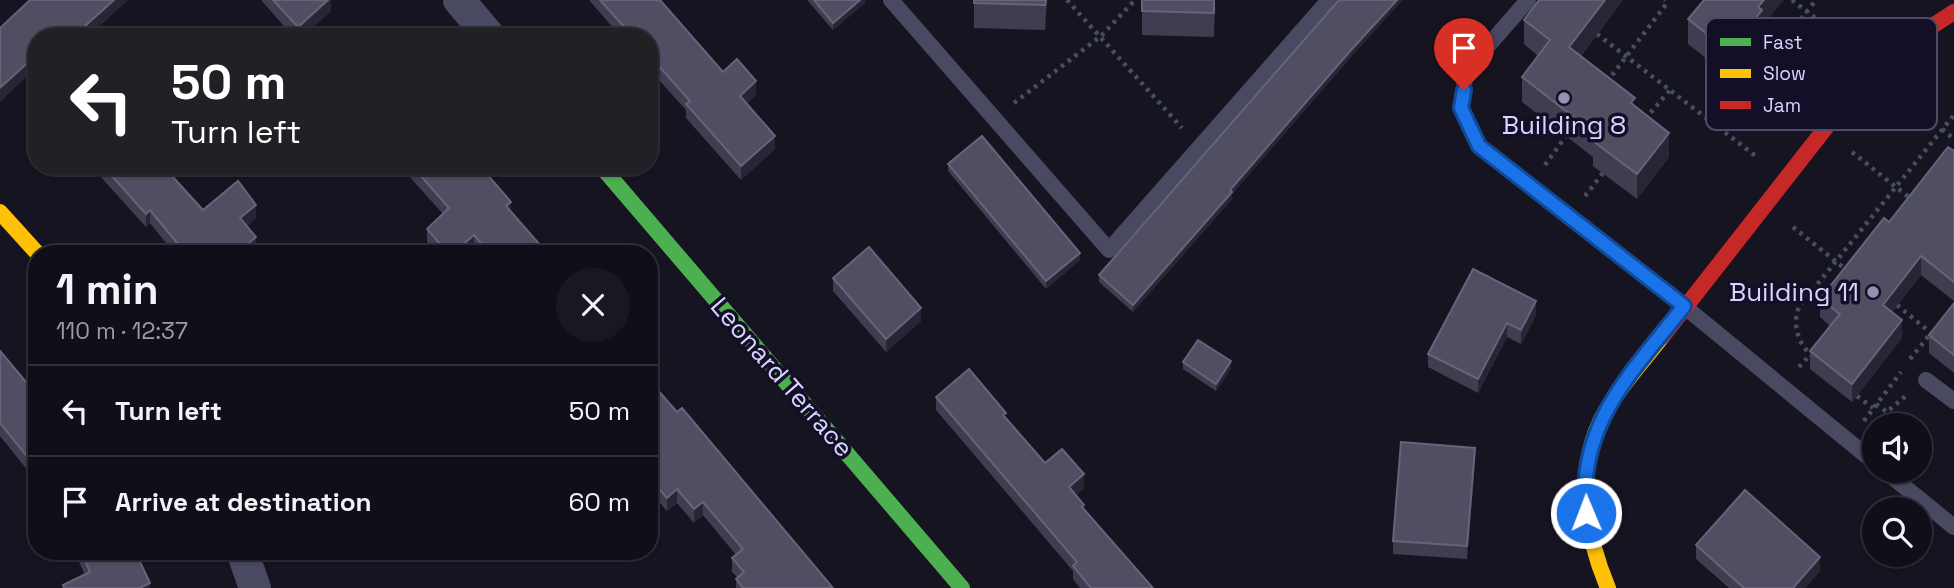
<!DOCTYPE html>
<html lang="en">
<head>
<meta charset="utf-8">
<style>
  :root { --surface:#100f19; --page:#191822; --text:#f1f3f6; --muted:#9c9ca2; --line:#302f38 }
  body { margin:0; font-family:"Space Grotesk",sans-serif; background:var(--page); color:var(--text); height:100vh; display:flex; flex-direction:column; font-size:26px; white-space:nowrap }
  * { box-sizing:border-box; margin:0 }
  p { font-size:23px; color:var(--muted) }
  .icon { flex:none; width:38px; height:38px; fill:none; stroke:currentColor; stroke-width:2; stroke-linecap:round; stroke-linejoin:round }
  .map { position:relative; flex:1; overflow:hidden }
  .drawer { position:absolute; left:28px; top:245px; width:630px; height:315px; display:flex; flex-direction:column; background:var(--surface); border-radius:28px; box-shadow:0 2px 5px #0004,0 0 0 2px var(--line) }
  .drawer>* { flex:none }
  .guide { position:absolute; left:28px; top:28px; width:630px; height:147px; border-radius:28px; box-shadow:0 2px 5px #0004,0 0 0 2px var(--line); background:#202124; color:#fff; overflow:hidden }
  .controls { position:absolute; left:1862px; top:413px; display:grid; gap:14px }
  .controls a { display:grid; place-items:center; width:70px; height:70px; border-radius:50%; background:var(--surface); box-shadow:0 2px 5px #0004,0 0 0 2px var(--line); font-size:35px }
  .pin { position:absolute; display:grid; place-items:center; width:60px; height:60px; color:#fff; margin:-72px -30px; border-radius:50% 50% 50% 0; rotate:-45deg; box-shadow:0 0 7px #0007 }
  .pin .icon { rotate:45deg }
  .me { position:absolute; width:77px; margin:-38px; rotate:359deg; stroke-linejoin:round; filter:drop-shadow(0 0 5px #0008) }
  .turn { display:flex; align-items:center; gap:24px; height:147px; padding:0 28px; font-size:32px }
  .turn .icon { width:91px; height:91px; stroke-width:2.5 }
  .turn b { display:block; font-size:49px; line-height:60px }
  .round { display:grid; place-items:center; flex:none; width:74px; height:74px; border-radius:37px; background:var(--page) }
  .overview { display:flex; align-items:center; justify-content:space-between; height:119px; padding:0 28px }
  h1 { font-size:42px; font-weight:700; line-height:52px }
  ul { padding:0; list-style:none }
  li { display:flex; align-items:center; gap:21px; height:91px; padding:0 28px; border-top:2px solid var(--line) }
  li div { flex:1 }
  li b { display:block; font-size:26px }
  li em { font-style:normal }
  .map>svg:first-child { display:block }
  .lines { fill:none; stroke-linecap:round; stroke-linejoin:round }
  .path { stroke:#44505f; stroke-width:4.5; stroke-dasharray:3.5 5; stroke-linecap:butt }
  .lane { stroke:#4a4962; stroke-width:16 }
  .street { stroke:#4a4962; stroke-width:32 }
  .fast { stroke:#4caf50; stroke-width:16 }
  .slow { stroke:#ffc107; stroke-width:16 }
  .jam { stroke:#c62828; stroke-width:16 }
  .wall { fill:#403d50 }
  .shaded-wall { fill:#282635 }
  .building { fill:#504e63; stroke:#66637b; stroke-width:2 }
  .route-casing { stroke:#114b97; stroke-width:18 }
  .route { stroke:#1a73e8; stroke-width:12 }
  .poi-dot { fill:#9591b1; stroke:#130f26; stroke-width:2.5 }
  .labels { text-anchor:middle; stroke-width:7; stroke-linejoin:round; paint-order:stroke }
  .poi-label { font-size:26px; fill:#d9d4ff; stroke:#130f26 }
  .street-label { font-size:26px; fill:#d9d4ff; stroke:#130f26 }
  .key { fill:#130f26; stroke:#4e4a67; stroke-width:2 }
  .key-label { font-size:19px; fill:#d9d4ff }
</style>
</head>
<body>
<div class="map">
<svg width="1954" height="588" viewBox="0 0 1954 588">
  <rect width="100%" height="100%" fill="#161421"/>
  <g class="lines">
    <!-- path -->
    <g class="path">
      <path d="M 1067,0 L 1182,128"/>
      <path d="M 1792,0 L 1850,45"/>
      <path d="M 1597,34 L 1757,157"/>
      <path d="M 1758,40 L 1775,52"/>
      <path d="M 1607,82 L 1667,3 L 1665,0"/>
      <path d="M 1014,103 L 1101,36 L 1135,0"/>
      <path d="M 1645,119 L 1670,90"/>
      <path d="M 1717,126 L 1816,0"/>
      <path d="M 1942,129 L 1954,139"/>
      <path d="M 1852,152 L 1911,199"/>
      <path d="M 1545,165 L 1566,136"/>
      <path d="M 1585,196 L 1603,173"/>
      <path d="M 1793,227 L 1849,272"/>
      <path d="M 1897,305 L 1931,333"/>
      <path d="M 1813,357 C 1798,344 1792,325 1799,307 L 1954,115"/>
      <path d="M 1910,359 L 1931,333"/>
      <path d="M 1799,367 L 1810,355"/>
      <path d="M 1857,396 L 1873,408"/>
      <path d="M 1876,404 L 1887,412 L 1908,394"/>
      <path d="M 1864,421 L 1901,372"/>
    </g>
    <!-- lane -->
    <g class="lane">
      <path d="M 891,0 L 1109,250 L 1329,0"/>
      <path d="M 1528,0 L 1466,71 L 1461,108 L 1479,146 L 1663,289 L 1874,462"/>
      <path d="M 1926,380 L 1954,401"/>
      <path d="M 1885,471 L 1954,527"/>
    </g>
    <!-- street -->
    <g class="street">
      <path d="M 459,0 L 490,37"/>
      <path d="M 242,551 L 255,588"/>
    </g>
    <!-- fast -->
    <path class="fast" d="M 601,166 L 962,588"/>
    <!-- slow -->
    <g class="slow">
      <path d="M 0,212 L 38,254"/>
      <path d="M 1608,588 C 1583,529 1573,457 1612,401 C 1627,379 1645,358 1662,337"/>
    </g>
    <!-- jam -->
    <path class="jam" d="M 1662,337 L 1842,107 L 1879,66 L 1923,32 L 1954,12"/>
  </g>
  <!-- wall -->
  <g class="wall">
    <path d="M 261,0 L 331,0 L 331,11 L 306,33 L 291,34 Z"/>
    <path d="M 589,0 L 660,0 L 723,72 L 756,95 L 746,104 L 775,149 L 741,180 L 686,118 L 686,110 L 649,69 L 649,37 L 621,37 Z"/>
    <path d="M 807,0 L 865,0 L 865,3 L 833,30 Z"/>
    <path d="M 974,0 L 1047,0 L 1045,30 L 974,28 Z"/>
    <path d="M 1142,0 L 1215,0 L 1214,37 L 1142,35 Z"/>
    <path d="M 1539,0 L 1623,0 L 1581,56 L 1635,106 L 1669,157 L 1637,199 L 1593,166 L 1593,157 L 1522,102 L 1522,77 L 1538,56 L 1524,44 L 1524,20 Z"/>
    <path d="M 1688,19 L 1762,26 L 1762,34 L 1730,77 L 1688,44 Z"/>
    <path d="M 1351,57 L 1232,194 L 1232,199 L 1133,312 L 1099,282 L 1099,275 Z"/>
    <path d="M 1954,151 L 1954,301 L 1921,275 L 1892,312 L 1902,338 L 1852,402 L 1810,369 L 1810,351 L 1830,326 L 1820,317 L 1820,299 Z"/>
    <path d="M 948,164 L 1080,260 L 1046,289 L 948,171 Z"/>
    <path d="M 91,166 L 163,166 L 203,210 L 256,218 L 247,226 L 256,251 L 253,254 L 175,254 L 150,223 L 146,227 Z"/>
    <path d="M 360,166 L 372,166 L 366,172 Z"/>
    <path d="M 400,166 L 480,166 L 511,212 L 548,254 L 478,254 L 474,248 L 468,254 L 437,254 L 427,242 L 427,229 L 443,214 Z"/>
    <path d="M 1473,269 L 1536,315 L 1521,344 L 1507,337 L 1478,393 L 1428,367 L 1428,354 Z"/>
    <path d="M 833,278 L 921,321 L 886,352 L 833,291 Z"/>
    <path d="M 1954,303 L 1954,373 L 1929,353 L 1929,335 Z"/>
    <path d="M 0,351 L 37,395 L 37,482 L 0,436 Z"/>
    <path d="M 1183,362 L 1231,368 L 1216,391 L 1183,369 Z"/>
    <path d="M 649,380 L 833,588 L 736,588 L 736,579 L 737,577 L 732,572 L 732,558 L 736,555 L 703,515 L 694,523 L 677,503 L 667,511 L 649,490 L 649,447 L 653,444 L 649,440 Z"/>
    <path d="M 936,397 L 1006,419 L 1045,463 L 1084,488 L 1076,495 L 1084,509 L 1153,588 L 1080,588 L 1073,579 L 1073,571 L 936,410 Z"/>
    <path d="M 1475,462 L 1467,559 L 1393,554 L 1393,541 Z"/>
    <path d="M 1696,545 L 1820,571 L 1805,588 L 1729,588 L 1696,559 Z"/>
    <path d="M 74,551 L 135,551 L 150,588 L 63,588 L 63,585 L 85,575 Z"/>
  </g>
  <!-- shaded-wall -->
  <g class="shaded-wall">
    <path d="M 114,0 L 128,0 L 88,37 L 75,37 L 75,35 Z"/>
    <path d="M 328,0 L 331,0 L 331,11 L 302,37 L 298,27 Z"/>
    <path d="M 860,0 L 865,0 L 865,3 L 833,30 L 833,23 Z"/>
    <path d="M 1397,0 L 1403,0 L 1351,57 L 1232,194 L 1232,199 L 1133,312 L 1133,305 L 1230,190 L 1351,50 Z"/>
    <path d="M 1605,0 L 1623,0 L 1569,71 L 1569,47 Z"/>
    <path d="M 1764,0 L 1784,0 L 1762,26 L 1762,34 L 1730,77 L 1730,52 Z"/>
    <path d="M 37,54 L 37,67 L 0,102 L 0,88 Z"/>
    <path d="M 756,81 L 756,95 L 740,110 L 740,96 Z"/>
    <path d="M 1669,133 L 1669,157 L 1637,199 L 1637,174 Z"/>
    <path d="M 775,136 L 775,149 L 741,180 L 741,166 Z"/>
    <path d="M 366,166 L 372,166 L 366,172 Z"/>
    <path d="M 511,202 L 511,215 L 506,206 Z"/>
    <path d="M 256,205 L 256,218 L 240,231 L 240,218 Z"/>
    <path d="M 150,210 L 150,223 L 146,227 L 146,214 Z"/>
    <path d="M 474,235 L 474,248 L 468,254 L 452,254 Z"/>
    <path d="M 256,237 L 256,251 L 253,254 L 236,254 Z"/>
    <path d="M 1080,253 L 1080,260 L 1046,289 L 1046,281 Z"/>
    <path d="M 1921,256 L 1921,275 L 1883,323 L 1883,305 Z"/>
    <path d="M 1536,301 L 1536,315 L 1521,344 L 1521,330 Z"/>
    <path d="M 921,308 L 921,321 L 886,352 L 886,339 Z"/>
    <path d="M 1902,320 L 1902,338 L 1852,402 L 1852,384 Z"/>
    <path d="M 1507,323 L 1507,337 L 1478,393 L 1478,379 Z"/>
    <path d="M 1231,361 L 1231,368 L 1216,391 L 1216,384 Z"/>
    <path d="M 1475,448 L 1475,462 L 1467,559 L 1467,546 Z"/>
    <path d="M 1084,474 L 1084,488 L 1069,501 L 1069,487 Z"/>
    <path d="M 677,489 L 677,503 L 667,511 L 667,498 Z"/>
    <path d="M 703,502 L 703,515 L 694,523 L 694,509 Z"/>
    <path d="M 1820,557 L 1820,571 L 1805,588 L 1793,588 Z"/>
    <path d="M 150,583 L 150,588 L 140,588 Z"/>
  </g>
  <!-- building -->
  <g class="building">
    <path d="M 30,0 L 114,0 L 75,35 L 76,37 L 37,37 L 37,54 L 0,88 L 0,28 Z"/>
    <path d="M 273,0 L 328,0 L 298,27 Z"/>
    <path d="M 600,0 L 660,0 L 723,72 L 737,59 L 756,81 L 740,96 L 775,136 L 741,166 L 686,104 L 690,101 L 649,55 L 649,37 L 633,37 Z"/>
    <path d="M 814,0 L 860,0 L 833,23 Z"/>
    <path d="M 974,0 L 1046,0 L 1045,5 L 974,3 Z"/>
    <path d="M 1142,0 L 1214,0 L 1214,13 L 1142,11 Z"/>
    <path d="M 1339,0 L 1397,0 L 1351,50 L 1230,190 L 1232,192 L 1133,305 L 1099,275 Z"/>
    <path d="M 1539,0 L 1605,0 L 1569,47 L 1635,98 L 1631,103 L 1669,133 L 1637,174 L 1593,141 L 1597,135 L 1522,77 L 1550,40 L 1524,20 Z"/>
    <path d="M 1704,0 L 1764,0 L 1758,7 L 1762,10 L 1730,52 L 1688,19 Z"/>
    <path d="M 300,26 L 310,37 L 288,37 Z"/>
    <path d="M 982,136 L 1080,253 L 1046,281 L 948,164 Z"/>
    <path d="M 1948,147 L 1954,151 L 1954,282 L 1921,256 L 1883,305 L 1902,320 L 1852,384 L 1810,351 L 1840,314 L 1820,299 L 1884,218 L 1889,222 Z"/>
    <path d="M 103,166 L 163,166 L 203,210 L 238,181 L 256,205 L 240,218 L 256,237 L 236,254 L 186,254 L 150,210 L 146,214 Z"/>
    <path d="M 412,166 L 480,166 L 511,202 L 506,206 L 548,254 L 490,254 L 474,235 L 452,254 L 449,254 L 427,229 L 449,208 Z"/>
    <path d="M 869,247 L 921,308 L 886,339 L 833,278 Z"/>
    <path d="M 1473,269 L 1536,301 L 1521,330 L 1507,323 L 1478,379 L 1428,354 Z"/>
    <path d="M 1954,303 L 1954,355 L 1929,335 Z"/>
    <path d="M 1198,340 L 1231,361 L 1216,384 L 1183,362 Z"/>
    <path d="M 0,351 L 37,395 L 37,469 L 0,423 Z"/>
    <path d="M 969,369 L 1006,413 L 1003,415 L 1045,463 L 1062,449 L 1084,474 L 1069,487 L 1084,505 L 1082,507 L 1153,588 L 1091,588 L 1073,566 L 1077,562 L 936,397 Z"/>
    <path d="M 649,380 L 677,412 L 682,408 L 833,588 L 743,588 L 736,579 L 744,572 L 732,558 L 743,549 L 703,502 L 694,509 L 677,489 L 667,498 L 649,477 L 649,447 L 659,438 L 649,427 Z"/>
    <path d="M 1401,442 L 1475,448 L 1467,546 L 1393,541 Z"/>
    <path d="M 1745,490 L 1820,557 L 1793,588 L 1744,588 L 1696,545 Z"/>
    <path d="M 81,551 L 135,551 L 150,583 L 140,588 L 64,588 L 63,585 L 90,572 Z"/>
  </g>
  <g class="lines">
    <!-- route casing -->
    <g class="route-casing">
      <path id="route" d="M 1464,90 L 1461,108 L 1479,146 L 1684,306 C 1633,372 1577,423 1586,513"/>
    </g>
    <!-- route -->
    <use href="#route" class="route"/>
  </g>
  <!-- markers -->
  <g class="poi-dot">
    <circle cx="1564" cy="98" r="7"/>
    <circle cx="1873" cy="292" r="7"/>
  </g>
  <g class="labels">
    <!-- poi labels -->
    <g class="poi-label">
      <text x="1564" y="134">Building 8</text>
      <text x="1859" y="301" text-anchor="end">Building 11</text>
    </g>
    <!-- street labels -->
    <g class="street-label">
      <text transform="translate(782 377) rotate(49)" y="9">Leonard Terrace</text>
    </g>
  </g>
  <!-- legend -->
  <rect x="1706" y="18" width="231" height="112" rx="10" class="key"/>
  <rect x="1720" y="38" width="31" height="8" fill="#4caf50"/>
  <rect x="1720" y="69" width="31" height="9" fill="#ffc107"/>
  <rect x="1720" y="101" width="31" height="8" fill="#c62828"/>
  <g class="key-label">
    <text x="1763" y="49">Fast</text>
    <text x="1763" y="80">Slow</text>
    <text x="1763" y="112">Jam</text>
  </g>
</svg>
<div class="controls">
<a><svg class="icon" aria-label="sound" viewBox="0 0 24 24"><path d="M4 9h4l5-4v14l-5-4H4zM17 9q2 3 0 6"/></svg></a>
<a><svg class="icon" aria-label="search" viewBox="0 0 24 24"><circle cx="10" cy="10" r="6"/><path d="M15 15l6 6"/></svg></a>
</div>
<div class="pin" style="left:1464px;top:90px;background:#d93025"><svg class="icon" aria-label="arrive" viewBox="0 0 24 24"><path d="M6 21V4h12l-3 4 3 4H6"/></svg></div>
<svg class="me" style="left:1586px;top:513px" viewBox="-20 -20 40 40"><circle r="17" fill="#1a73e8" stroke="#fff" stroke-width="3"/><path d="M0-11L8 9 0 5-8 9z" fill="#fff"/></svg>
<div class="guide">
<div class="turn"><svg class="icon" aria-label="left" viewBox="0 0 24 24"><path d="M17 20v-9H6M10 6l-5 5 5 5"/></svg><div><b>50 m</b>Turn left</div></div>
</div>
<section class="drawer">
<div class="overview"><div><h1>1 min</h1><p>110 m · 12:37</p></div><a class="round"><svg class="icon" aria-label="close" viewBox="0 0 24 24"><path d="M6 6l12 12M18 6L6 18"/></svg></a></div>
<ul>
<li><svg class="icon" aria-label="left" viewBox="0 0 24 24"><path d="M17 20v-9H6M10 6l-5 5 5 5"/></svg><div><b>Turn left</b></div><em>50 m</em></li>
<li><svg class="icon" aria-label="arrive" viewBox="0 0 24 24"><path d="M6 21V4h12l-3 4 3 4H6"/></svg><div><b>Arrive at destination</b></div><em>60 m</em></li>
</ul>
</section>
</div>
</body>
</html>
